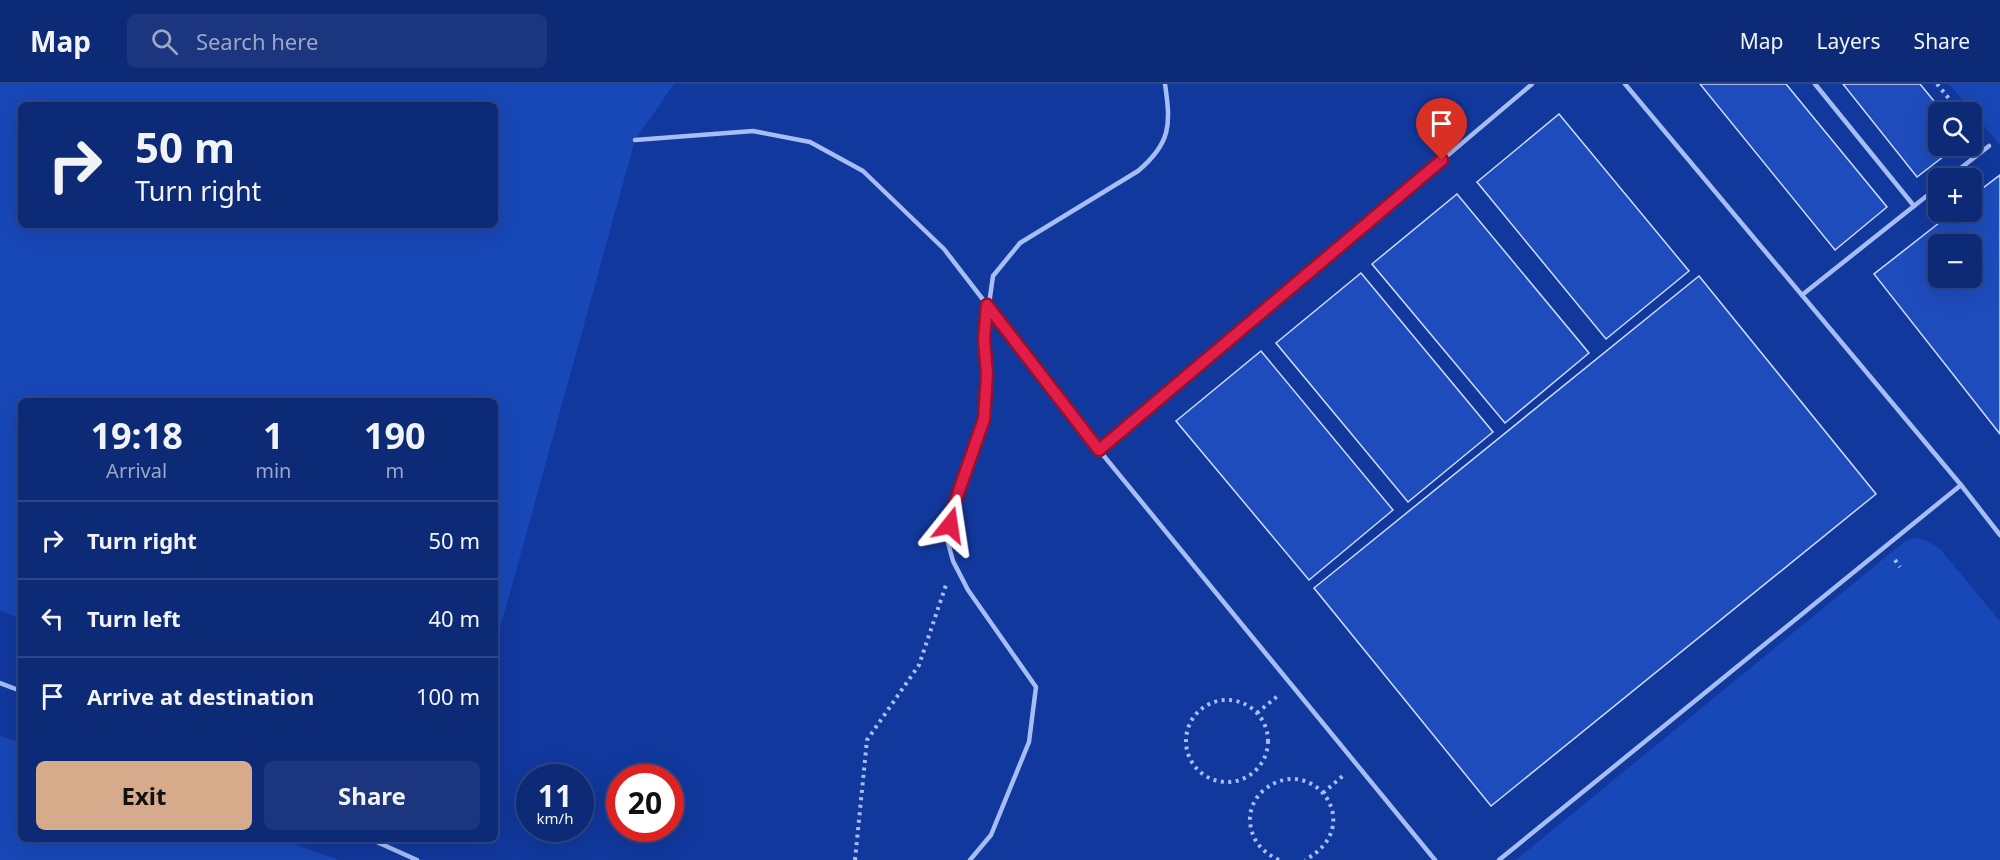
<!DOCTYPE html>
<html lang="en">
<head>
<meta charset="utf-8">
<style>
  :root { --surface:#0d2a76; --page:#1b367e; --text:#f1f3f6; --muted:#9aa7c5; --line:#2d4688; --accent:#d6ab8b }
  body { margin:0; font-family:"Noto Sans",sans-serif; background:var(--page); color:var(--text); height:100vh; display:flex; flex-direction:column; font-size:22px; white-space:nowrap }
  * { box-sizing:border-box; margin:0 }
  p { font-size:20px; color:var(--muted) }
  .icon { flex:none; width:33px; height:33px; fill:none; stroke:currentColor; stroke-width:2; stroke-linecap:round; stroke-linejoin:round }
  .map { position:relative; flex:1; overflow:hidden }
  .sheet { position:absolute; left:18px; top:314px; width:480px; height:444px; display:flex; flex-direction:column; background:var(--surface); border-radius:9px; box-shadow:0 6px 24px #0002,0 0 0 2px var(--line) }
  .sheet>* { flex:none }
  .top-card { position:absolute; left:18px; top:18px; width:480px; height:126px; border-radius:9px; box-shadow:0 6px 24px #0002,0 0 0 2px var(--line); background:#0d2a76; color:var(--text); overflow:hidden }
  .tools { position:absolute; left:1928px; top:18px; display:grid; gap:12px }
  .tools a { display:grid; place-items:center; width:54px; height:54px; border-radius:9px; background:var(--surface); box-shadow:0 6px 24px #0002,0 0 0 2px var(--line); font-size:30px }
  .speed { position:absolute; left:516px; top:680px; display:flex; gap:12px; font-size:30px; font-weight:700; text-align:center }
  .speed>* { display:grid; place-content:center; width:78px; height:78px; border-radius:50%; background:var(--surface); box-shadow:0 6px 24px #0002,0 0 0 2px var(--line); line-height:1 }
  .speed small { font-size:15px; font-weight:400 }
  .speed .limit { border:9px solid #d22; background:#fff; color:#111 }
  .pin { position:absolute; display:grid; place-items:center; width:51px; height:51px; color:#fff; margin:-62px -26px; border-radius:50% 50% 50% 0; rotate:-45deg; box-shadow:0 0 6px #0007 }
  .pin .icon { rotate:45deg }
  .me { position:absolute; width:66px; margin:-33px; rotate:15deg; stroke-linejoin:round; filter:drop-shadow(0 0 4px #0008) }
  .turn { display:flex; align-items:center; gap:21px; height:126px; padding:0 18px; font-size:27px }
  .turn .icon { width:78px; height:78px; stroke-width:2.5 }
  .turn b { display:block; font-size:42px; line-height:51px }
  .eta { display:flex; justify-content:space-evenly; align-items:center; height:102px; text-align:center }
  .eta b { font-size:36px; font-weight:700; line-height:42px }
  .button { display:flex; gap:12px; margin-top:auto; padding:12px 18px }
  .button a { flex:1; height:69px; border-radius:9px; background:var(--accent); color:#111; font-size:24px; font-weight:700; line-height:69px; text-align:center }
  .button a+a { background:var(--page); color:var(--text) }
  ul { padding:0; list-style:none }
  li { display:flex; align-items:center; gap:18px; height:78px; padding:0 18px; border-top:2px solid var(--line) }
  li div { flex:1 }
  li b { display:block; font-size:22px }
  li em { font-style:normal }
  header { display:flex; align-items:center; gap:36px; box-sizing:border-box; height:84px; padding:0 30px; background:var(--surface); border-bottom:2px solid var(--line) }
  header strong { font-size:28px }
  nav { display:flex; gap:33px; margin-inline-start:auto; font-size:21px }
  .search { width:420px; height:54px; background:var(--page); display:flex; align-items:center; gap:15px; box-sizing:border-box; padding:0 21px; border-radius:9px; color:var(--muted); font-size:22px }
  .map>svg:first-child { display:block }
  .green { fill:#1847b7; fill-rule:evenodd }
  .building { fill:#1e4cbc; stroke:#cedcfe; stroke-width:1.5; fill-rule:evenodd }
  .lines { fill:none; stroke-linecap:round; stroke-linejoin:round }
  .path { stroke:#a6bdf5; stroke-width:4; stroke-dasharray:3 4.5; stroke-linecap:butt }
  .service { stroke:#a6bdf5; stroke-width:4.5 }
  .route-casing { stroke:#92132f; stroke-width:15 }
  .route { stroke:#e11d48; stroke-width:10 }
</style>
</head>
<body>
<header>
<strong>Map</strong>
<div class="search"><svg class="icon" aria-label="search" viewBox="0 0 24 24"><circle cx="10" cy="10" r="6"/><path d="M15 15l6 6"/></svg>Search here</div>
<nav><a>Map</a><a>Layers</a><a>Share</a></nav>
</header>
<div class="map">
<svg width="2000" height="776" viewBox="0 0 2000 776">
  <rect width="100%" height="100%" fill="#11389d"/>
  <!-- green -->
  <g class="green">
    <path d="M 0,0 L 674,0 L 635,56 L 495,563 L 495,316 L 21,316 L 21,535 L 0,526 ZM 21,21 L 495,21 L 495,141 L 21,141 Z"/>
    <path d="M 1949,0 L 2000,0 L 2000,61 Z"/>
    <path d="M 1913,454 L 1926,456 L 1940,465 L 2000,537 L 2000,776 L 1516,776 L 1904,458 Z"/>
    <path d="M 0,652 L 21,659 L 21,754 L 280,755 L 339,776 L 0,776 Z"/>
  </g>
  <!-- building -->
  <g class="building">
    <path d="M 1700,0 L 1786,0 L 1887,123 L 1835,166 Z"/>
    <path d="M 1843,0 L 1920,0 L 1943,28 L 1938,28 L 1938,62 L 1957,62 L 1917,93 Z"/>
    <path d="M 1559,30 L 1689,187 L 1606,255 L 1477,98 Z"/>
    <path d="M 2000,91 L 2000,350 L 1874,190 L 1953,128 L 1971,128 L 1971,113 ZM 1938,160 L 1971,160 L 1971,194 L 1938,194 Z"/>
    <path d="M 1457,110 L 1589,269 L 1505,339 L 1372,180 Z"/>
    <path d="M 1361,189 L 1493,348 L 1408,418 L 1276,259 Z"/>
    <path d="M 1699,192 L 1876,410 L 1491,722 L 1314,504 Z"/>
    <path d="M 1261,267 L 1393,426 L 1309,496 L 1176,337 Z"/>
  </g>
  <g class="lines">
    <!-- path -->
    <g class="path">
      <path d="M 1937,0 L 1960,28"/>
      <path d="M 1971,41 L 1978,50"/>
      <path d="M 1895,476 L 1900,483"/>
      <circle cx="1227" cy="657" r="41"/>
      <path d="M 1257,629 L 1280,610"/>
      <path d="M 1323,709 L 1345,690"/>
      <path d="M 855,776 L 867,656 L 919,581 L 946,501"/>
      <path d="M 1279,776 C 1262,768 1252,757 1250,738 C 1249,726 1255,713 1264,706 C 1311,667 1369,741 1305,776"/>
    </g>
    <!-- service -->
    <g class="service">
      <path d="M 1625,0 L 1961,401 L 2000,451"/>
      <path d="M 1815,0 L 1914,122"/>
      <path d="M 635,56 L 753,47 L 810,58 L 863,87 L 944,165 L 1099,366"/>
      <path d="M 1948,94 L 1989,62"/>
      <path d="M 1802,211 L 1938,103"/>
      <path d="M 0,599 L 21,607"/>
      <path d="M 368,754 L 417,776"/>
      <path d="M 970,776 L 991,751 L 1029,658 L 1036,603 L 968,506 L 953,477 L 947,455 L 952,427 L 984,335 L 987,290 L 984,255 L 993,192 L 1020,159 L 1138,87 C 1171,59 1171,41 1165,0"/>
      <path d="M 1435,776 L 1099,366 L 1532,0"/>
      <path d="M 1499,776 L 1961,401"/>
    </g>
  </g>
  <g class="lines">
    <!-- route casing -->
    <g class="route-casing">
      <path id="route" d="M 950,441 L 952,427 L 984,335 L 987,290 L 984,255 L 987,221 L 1099,366 L 1442,76"/>
    </g>
    <!-- route -->
    <use href="#route" class="route"/>
  </g>
</svg>
<div class="tools">
<a><svg class="icon" aria-label="search" viewBox="0 0 24 24"><circle cx="10" cy="10" r="6"/><path d="M15 15l6 6"/></svg></a>
<a>+</a>
<a>−</a>
</div>
<div class="speed"><div>11<small>km/h</small></div><div class="limit">20</div></div>
<div class="pin" style="left:1442px;top:76px;background:#d93025"><svg class="icon" aria-label="arrive" viewBox="0 0 24 24"><path d="M6 21V4h12l-3 4 3 4H6"/></svg></div>
<svg class="me" style="left:950px;top:441px" viewBox="-20 -20 40 40"><path d="M0-17L14 15 0 8-14 15z" fill="#e11d48" stroke="#fff" stroke-width="4"/></svg>
<div class="top-card">
<div class="turn"><svg class="icon" aria-label="right" viewBox="0 0 24 24"><path d="M7 20v-9h11M14 6l5 5-5 5"/></svg><div><b>50 m</b>Turn right</div></div>
</div>
<section class="sheet">
<div class="eta">
<div><b>19:18</b><p>Arrival</p></div>
<div><b>1</b><p>min</p></div>
<div><b>190</b><p>m</p></div>
</div>
<ul>
<li><svg class="icon" aria-label="right" viewBox="0 0 24 24"><path d="M7 20v-9h11M14 6l5 5-5 5"/></svg><div><b>Turn right</b></div><em>50 m</em></li>
<li><svg class="icon" aria-label="left" viewBox="0 0 24 24"><path d="M17 20v-9H6M10 6l-5 5 5 5"/></svg><div><b>Turn left</b></div><em>40 m</em></li>
<li><svg class="icon" aria-label="arrive" viewBox="0 0 24 24"><path d="M6 21V4h12l-3 4 3 4H6"/></svg><div><b>Arrive at destination</b></div><em>100 m</em></li>
</ul>
<div class="button"><a>Exit</a><a>Share</a></div>
</section>
</div>
</body>
</html>
